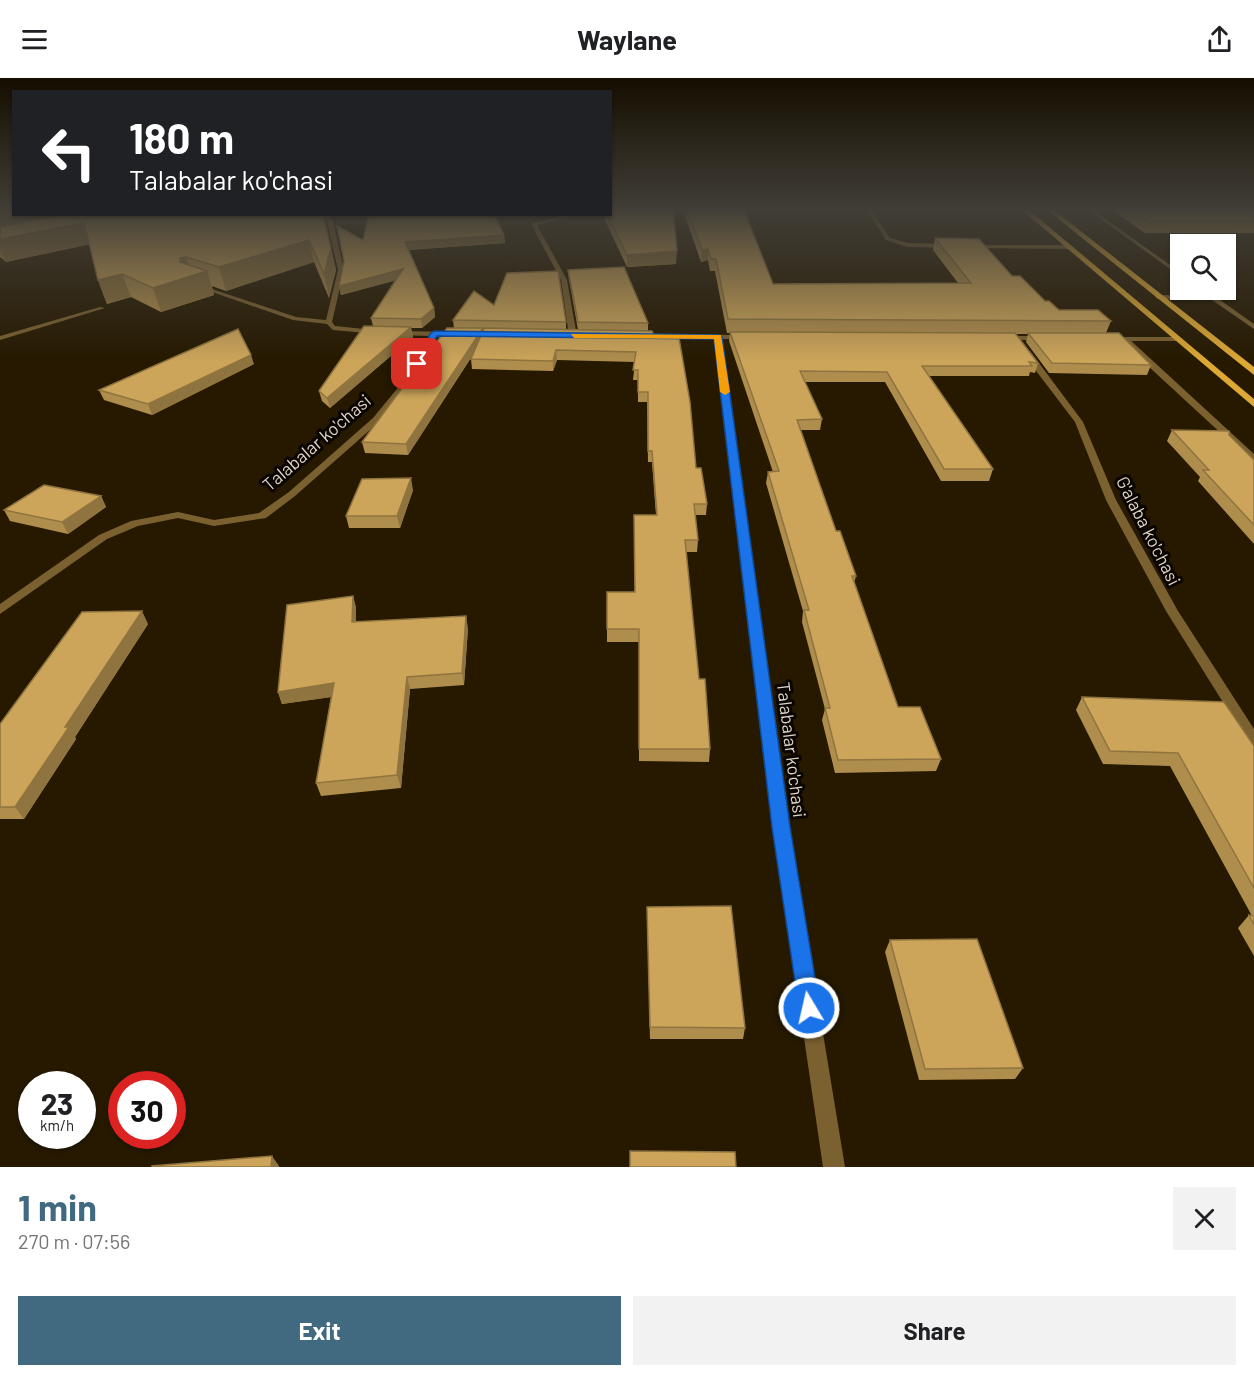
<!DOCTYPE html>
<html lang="en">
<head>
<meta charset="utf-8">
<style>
  :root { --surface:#fff; --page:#f2f2f2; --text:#202124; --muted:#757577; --accent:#416a80 }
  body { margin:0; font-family:Barlow,sans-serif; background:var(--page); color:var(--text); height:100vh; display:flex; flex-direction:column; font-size:22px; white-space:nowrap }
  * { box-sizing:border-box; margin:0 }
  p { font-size:20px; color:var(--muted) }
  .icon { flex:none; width:33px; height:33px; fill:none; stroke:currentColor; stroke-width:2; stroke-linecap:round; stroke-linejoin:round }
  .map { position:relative; height:1089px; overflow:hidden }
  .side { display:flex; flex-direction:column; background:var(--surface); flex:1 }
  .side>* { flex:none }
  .hud { position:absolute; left:12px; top:12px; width:600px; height:126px; border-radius:0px; box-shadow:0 2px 4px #0004; background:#202124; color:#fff; overflow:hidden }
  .tools { position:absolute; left:1170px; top:156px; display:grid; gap:12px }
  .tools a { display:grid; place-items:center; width:66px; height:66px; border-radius:0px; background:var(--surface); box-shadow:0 2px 4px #0004; font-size:30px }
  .speed { position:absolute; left:18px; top:993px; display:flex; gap:12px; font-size:30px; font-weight:700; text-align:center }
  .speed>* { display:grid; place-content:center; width:78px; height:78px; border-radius:50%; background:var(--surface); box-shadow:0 2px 4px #0004; line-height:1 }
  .speed small { font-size:15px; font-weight:400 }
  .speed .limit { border:9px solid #d22; background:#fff; color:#111 }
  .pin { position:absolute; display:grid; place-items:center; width:51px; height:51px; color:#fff; margin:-26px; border-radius:12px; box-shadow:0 3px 9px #0006 }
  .me { position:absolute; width:66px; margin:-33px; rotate:351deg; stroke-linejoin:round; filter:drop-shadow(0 0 4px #0008) }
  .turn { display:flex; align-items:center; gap:21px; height:126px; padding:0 18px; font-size:27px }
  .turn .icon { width:78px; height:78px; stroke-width:2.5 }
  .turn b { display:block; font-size:42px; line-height:51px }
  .round { display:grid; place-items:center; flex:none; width:63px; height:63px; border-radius:0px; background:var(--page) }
  .headline { display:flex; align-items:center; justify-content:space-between; height:102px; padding:0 18px }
  h1 { font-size:36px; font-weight:700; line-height:45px; color:var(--accent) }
  .button { display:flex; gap:12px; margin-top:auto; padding:12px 18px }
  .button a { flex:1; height:69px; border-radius:0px; background:var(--accent); color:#fff; font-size:24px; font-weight:700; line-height:69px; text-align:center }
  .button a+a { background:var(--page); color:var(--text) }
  header { display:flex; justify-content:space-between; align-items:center; height:78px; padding:0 18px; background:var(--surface); font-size:27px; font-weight:700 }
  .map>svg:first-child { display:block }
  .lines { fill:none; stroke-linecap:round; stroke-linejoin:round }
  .lane { fill:#7b6130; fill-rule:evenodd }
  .street { fill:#7b6130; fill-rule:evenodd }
  .primary { fill:#dda834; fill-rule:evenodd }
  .wall { fill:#af8e4d }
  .shaded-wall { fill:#8f743f }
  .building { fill:#cca55a; stroke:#8f743f; stroke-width:1.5 }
  .route { fill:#1a73e8; stroke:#114b97; stroke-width:1.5 }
  .slow { fill:#f59e0b }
  .labels { text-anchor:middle; stroke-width:6; stroke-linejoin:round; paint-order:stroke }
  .street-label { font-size:18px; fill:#ded5c6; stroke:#0a0500 }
</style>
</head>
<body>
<header><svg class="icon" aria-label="menu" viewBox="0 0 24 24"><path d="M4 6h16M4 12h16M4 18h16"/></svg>Waylane<svg class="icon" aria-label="share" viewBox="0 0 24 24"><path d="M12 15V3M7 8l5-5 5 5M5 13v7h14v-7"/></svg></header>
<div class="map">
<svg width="1254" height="1089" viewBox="0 0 1254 1089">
  <rect width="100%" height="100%" fill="#261900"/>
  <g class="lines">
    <!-- lane -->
    <g class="lane">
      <path d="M 867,132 L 871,132 L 890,160 L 908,165 L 950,166 L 953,168 L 950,170 L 908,169 L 886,162 Z"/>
      <path d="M 1088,132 L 1093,132 L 1180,194 L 1180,198 Z"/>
      <path d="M 968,167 L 1069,167 L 1072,169 L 1069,171 L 970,170 Z"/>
      <path d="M 1199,212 L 1206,212 L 1254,246 L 1254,251 L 1212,222 L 1158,221 L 1155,219 L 1158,217 L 1206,218 Z"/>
      <path d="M 1122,260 L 1128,260 L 1254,376 L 1254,384 L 1251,383 L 1122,264 Z"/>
    </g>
    <!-- street -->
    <g class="street">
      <path d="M 323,136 L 328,136 L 333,143 L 344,192 L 332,244 L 335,248 L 374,252 L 378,254 L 377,256 L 333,252 L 327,246 L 293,242 L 195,208 L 200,207 L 296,239 L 326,242 L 338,192 L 327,143 Z"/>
      <path d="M 569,136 L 580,136 L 537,147 L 567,202 L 577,258 L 573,260 L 569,258 L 561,202 L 531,146 Z"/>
      <path d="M 100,229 L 105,230 L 0,262 L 0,258 Z"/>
      <path d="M 395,253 L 458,254 L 462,256 L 458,258 L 437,258 L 413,301 L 379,344 L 295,418 L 266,440 L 214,448 L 178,440 L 138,448 L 107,461 L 0,536 L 0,526 L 99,457 L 131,443 L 178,434 L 214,442 L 259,435 L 289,414 L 373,340 L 406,300 L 429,258 L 398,257 L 394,255 Z"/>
      <path d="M 635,256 L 743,257 L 747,259 L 743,261 L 722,261 L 789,749 L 845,1089 L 823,1089 L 773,749 L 715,261 L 638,260 L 635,260 Z"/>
      <path d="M 1001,258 L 1043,258 L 1047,260 L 1043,262 L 1001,262 Z"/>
      <path d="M 1106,259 L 1176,259 L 1180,261 L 1176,263 L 1106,263 Z"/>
      <path d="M 1024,273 L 1030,273 L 1083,344 L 1116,422 L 1178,533 L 1254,651 L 1254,667 L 1249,666 L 1166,533 L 1106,422 L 1075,344 L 1024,277 Z"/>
    </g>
    <!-- primary -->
    <g class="primary">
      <path d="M 1022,132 L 1029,132 L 1254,321 L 1254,329 Z"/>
      <path d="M 1047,132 L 1054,132 L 1254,289 L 1254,297 Z"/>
    </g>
  </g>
  <!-- wall -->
  <g class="wall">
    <path d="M 0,132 L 323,136 L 336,192 L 329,220 L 314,184 L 226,213 L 212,208 L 214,217 L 161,234 L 131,219 L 107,226 L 98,202 L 90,166 L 6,184 L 0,179 Z"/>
    <path d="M 683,132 L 744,132 L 773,206 L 958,205 L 933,172 L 935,160 L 1012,198 L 1045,223 L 1059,232 L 1111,243 L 1106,255 L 1151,287 L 1147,297 L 1049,295 L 1026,264 L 1028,256 L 1016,256 L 1038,285 L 1035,295 L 1030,294 L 1029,298 L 929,298 L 993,391 L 989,403 L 941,403 L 885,304 L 804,304 L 822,341 L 820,352 L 801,352 L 836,453 L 856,498 L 854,505 L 898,629 L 941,681 L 936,693 L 835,695 L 822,642 L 825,631 L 802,544 L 803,533 L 766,405 L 768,394 L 773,394 L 729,263 L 730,255 L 727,255 L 715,193 L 710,193 L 708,182 L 701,184 Z"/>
    <path d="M 1112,132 L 1254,132 L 1254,155 L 1145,155 Z"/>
    <path d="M 602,136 L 610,136 L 676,186 L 627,189 Z"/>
    <path d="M 504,157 L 505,165 L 409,172 L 434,230 L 435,239 L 422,250 L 411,250 L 413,259 L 330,330 L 322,323 L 319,313 L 373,248 L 371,240 L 396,202 L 341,217 L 339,208 L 363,162 Z"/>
    <path d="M 568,192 L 648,245 L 648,253 L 696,390 L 707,426 L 706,437 L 695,437 L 698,462 L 697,474 L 686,474 L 699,601 L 710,671 L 709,684 L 639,683 L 639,564 L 607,564 L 607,514 L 634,514 L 656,437 L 652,384 L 648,384 L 647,324 L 638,324 L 638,302 L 633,302 L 635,284 L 557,282 L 553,293 L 472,291 L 471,281 L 472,278 L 408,377 L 365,375 L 362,364 L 454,250 L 453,242 L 494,227 L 566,244 L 566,252 L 578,252 L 569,201 Z"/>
    <path d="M 254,286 L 152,337 L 104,322 L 99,312 Z"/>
    <path d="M 1172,352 L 1229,357 L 1254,382 L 1254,466 L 1198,403 L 1200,399 L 1167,363 Z"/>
    <path d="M 413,412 L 400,450 L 349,450 L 346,438 Z"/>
    <path d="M 101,418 L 106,429 L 68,456 L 10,443 L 4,432 Z"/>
    <path d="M 353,518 L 356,530 L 356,544 L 468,550 L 464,607 L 410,611 L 401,710 L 321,718 L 316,705 L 331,619 L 282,626 L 278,614 Z"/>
    <path d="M 148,546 L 75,659 L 76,661 L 24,741 L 0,741 L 0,646 Z"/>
    <path d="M 1082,619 L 1254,668 L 1254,878 L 1238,850 L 1249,837 L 1252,838 L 1170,688 L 1103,686 L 1076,632 Z"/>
    <path d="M 647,829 L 745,950 L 743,961 L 650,961 Z"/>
    <path d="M 890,862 L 1023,990 L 1015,1001 L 919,1002 L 885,874 Z"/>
  </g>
  <!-- shaded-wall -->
  <g class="shaded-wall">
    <path d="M 0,132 L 14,132 L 14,136 L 149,136 L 92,166 L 6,184 L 0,172 Z"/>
    <path d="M 504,157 L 505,165 L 406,172 L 405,164 Z"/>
    <path d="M 309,162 L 314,184 L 226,213 L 219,189 Z"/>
    <path d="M 331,170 L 336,192 L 329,220 L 324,196 Z"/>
    <path d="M 708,171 L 708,182 L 701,184 L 702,172 Z"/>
    <path d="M 677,173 L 676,186 L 627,189 L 627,177 Z"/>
    <path d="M 186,179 L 192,198 L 207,193 L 214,217 L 161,234 L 153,210 L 180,184 L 180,180 Z"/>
    <path d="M 403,191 L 405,200 L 341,217 L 339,208 Z"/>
    <path d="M 122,196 L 131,219 L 107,226 L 98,202 Z"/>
    <path d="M 434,230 L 435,239 L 422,250 L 421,241 Z"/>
    <path d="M 411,249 L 413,259 L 330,330 L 327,320 Z"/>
    <path d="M 483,250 L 484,260 L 408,377 L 406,366 Z"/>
    <path d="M 556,272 L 557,282 L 553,293 L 553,283 Z"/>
    <path d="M 251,277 L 254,286 L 152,337 L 148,326 Z"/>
    <path d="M 411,400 L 413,412 L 400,450 L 397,438 Z"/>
    <path d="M 101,418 L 106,429 L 68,456 L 62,444 Z"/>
    <path d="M 353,518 L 356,530 L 356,557 L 352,544 Z"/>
    <path d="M 142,533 L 148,546 L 75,659 L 76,661 L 24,741 L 15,729 L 65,649 Z"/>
    <path d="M 466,538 L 468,550 L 464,607 L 462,595 Z"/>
    <path d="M 407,599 L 410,611 L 401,710 L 397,697 Z"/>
    <path d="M 334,605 L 338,618 L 282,626 L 278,614 Z"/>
    <path d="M 272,1078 L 279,1088 L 279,1089 L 271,1089 Z"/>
  </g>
  <!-- building -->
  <g class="building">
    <path d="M 610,132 L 673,132 L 677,173 L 627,177 L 607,136 L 610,136 Z"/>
    <path d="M 687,132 L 744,132 L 773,206 L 971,205 L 935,160 L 979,161 L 1012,198 L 1020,198 L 1045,223 L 1049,223 L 1059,232 L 1098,232 L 1111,243 L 728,241 L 716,181 L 711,181 L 708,171 L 702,172 Z"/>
    <path d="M 1132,132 L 1254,132 L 1254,144 L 1149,144 Z"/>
    <path d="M 14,136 L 29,136 L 0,141 L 0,139 Z"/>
    <path d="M 66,136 L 323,136 L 331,170 L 324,196 L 309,162 L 219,189 L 186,179 L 180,180 L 180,184 L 207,193 L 153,210 L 122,196 L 98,202 L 84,145 L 0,161 L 0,149 Z"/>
    <path d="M 369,136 L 494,136 L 504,157 L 405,164 L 434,230 L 421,241 L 371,240 L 403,191 L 339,208 L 344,183 L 337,148 L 363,162 Z"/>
    <path d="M 624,189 L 648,245 L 578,244 L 568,192 Z"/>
    <path d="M 558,193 L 566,244 L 453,242 L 474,213 L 494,227 L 507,195 Z"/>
    <path d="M 364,248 L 411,249 L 327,320 L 319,313 Z"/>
    <path d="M 447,250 L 483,250 L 406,366 L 362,364 Z"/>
    <path d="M 484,250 L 652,253 L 655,260 L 679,260 L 690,324 L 696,390 L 701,390 L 707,426 L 694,426 L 698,462 L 685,462 L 699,601 L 705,601 L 710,671 L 639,671 L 639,551 L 607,551 L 607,514 L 635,514 L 634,437 L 657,437 L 652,373 L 648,373 L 648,314 L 638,314 L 638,292 L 633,292 L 636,274 L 556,272 L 553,283 L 471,281 Z"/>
    <path d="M 238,251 L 251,277 L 148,326 L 99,312 Z"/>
    <path d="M 730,254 L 1015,255 L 1038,285 L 1029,284 L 1032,288 L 922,288 L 993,391 L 944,391 L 887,294 L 800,293 L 822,341 L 797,342 L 836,453 L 840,453 L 856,498 L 852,498 L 898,629 L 920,629 L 941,681 L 838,682 L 825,630 L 830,630 L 804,532 L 809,532 L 768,394 L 779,393 Z"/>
    <path d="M 1028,255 L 1119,255 L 1151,287 L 1052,285 Z"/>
    <path d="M 1172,352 L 1229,353 L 1229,357 L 1254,382 L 1254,447 L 1203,392 L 1209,392 Z"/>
    <path d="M 411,400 L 397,438 L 346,438 L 362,401 Z"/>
    <path d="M 44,407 L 101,418 L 62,444 L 4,432 Z"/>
    <path d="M 353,518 L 352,544 L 466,538 L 462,595 L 407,599 L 397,697 L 316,705 L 334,605 L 278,614 L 287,527 Z"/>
    <path d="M 142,533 L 65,649 L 69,649 L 15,729 L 0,729 L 0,646 L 82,534 Z"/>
    <path d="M 1082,619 L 1224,624 L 1254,668 L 1254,810 L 1178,675 L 1110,673 Z"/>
    <path d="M 731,828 L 745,950 L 650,949 L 647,829 Z"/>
    <path d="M 1249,837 L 1254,838 L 1254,847 Z"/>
    <path d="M 977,861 L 1023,990 L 925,991 L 890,862 Z"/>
    <path d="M 630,1073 L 735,1074 L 736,1089 L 630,1089 Z"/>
    <path d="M 272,1078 L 271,1089 L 152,1089 L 152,1088 Z"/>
  </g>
  <!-- sky -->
  <linearGradient id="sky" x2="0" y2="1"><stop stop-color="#150e00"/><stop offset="0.46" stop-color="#413e37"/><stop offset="1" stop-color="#413e37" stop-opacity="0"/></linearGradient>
  <rect width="1254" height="284" fill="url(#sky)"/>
  <!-- route -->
  <path class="route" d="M 434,253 L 718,257 L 722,259 L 790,749 L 820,930 L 817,938 L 809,941 L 802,938 L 799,930 L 772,749 L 714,261 L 437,258 L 421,288 L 414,288 L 430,256 Z"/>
  <!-- slow -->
  <path class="slow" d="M 571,256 L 721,257 L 730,314 L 725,317 L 720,314 L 714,261 L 574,260 Z"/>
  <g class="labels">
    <!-- street labels -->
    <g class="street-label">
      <text transform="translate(317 365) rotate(-41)" y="6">Talabalar ko'chasi</text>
      <text transform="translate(1148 453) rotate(63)" y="6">G'alaba ko'chasi</text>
      <text transform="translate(791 672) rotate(83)" y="6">Talabalar ko'chasi</text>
    </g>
  </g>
</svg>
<div class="tools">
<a><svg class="icon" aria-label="search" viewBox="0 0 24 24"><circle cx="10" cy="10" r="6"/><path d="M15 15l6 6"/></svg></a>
</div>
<div class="speed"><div>23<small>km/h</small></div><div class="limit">30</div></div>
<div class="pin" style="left:417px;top:286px;background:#d93025"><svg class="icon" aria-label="arrive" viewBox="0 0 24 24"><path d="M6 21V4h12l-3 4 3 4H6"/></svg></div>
<svg class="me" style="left:809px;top:930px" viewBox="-20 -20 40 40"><circle r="17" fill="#1a73e8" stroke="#fff" stroke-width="3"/><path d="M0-11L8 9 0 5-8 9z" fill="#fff"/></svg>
<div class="hud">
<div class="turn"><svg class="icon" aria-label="left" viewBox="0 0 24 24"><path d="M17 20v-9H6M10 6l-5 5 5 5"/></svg><div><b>180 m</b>Talabalar ko'chasi</div></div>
</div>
</div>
<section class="side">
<div class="headline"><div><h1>1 min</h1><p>270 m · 07:56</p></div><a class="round"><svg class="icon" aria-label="close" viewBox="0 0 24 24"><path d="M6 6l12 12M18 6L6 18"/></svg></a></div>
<div class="button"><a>Exit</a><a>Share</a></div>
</section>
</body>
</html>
